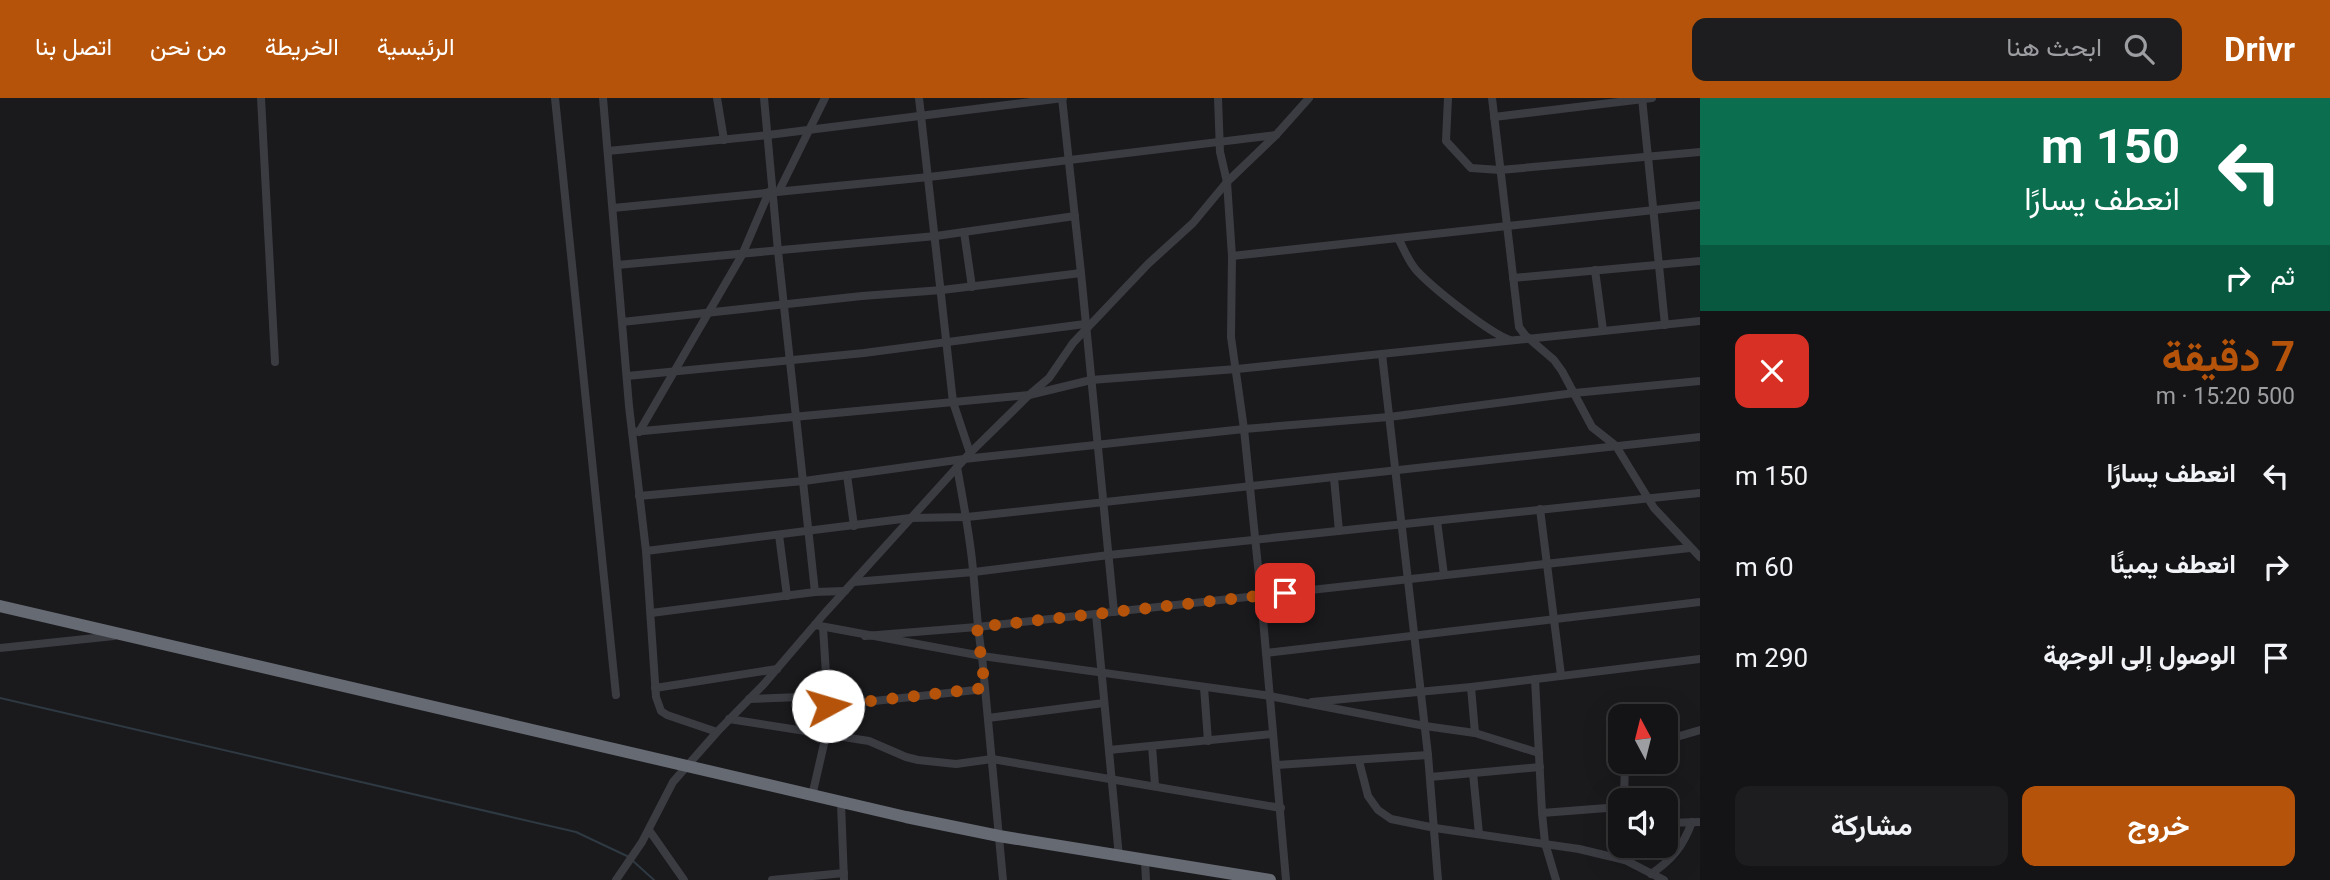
<!DOCTYPE html>
<html lang="ar">
<head>
<meta charset="utf-8">
<style>
  :root { --surface:#141416; --page:#1d1d1f; --text:#f1f3f6; --muted:#9d9ea1; --line:#333335; --accent:#b45309 }
  body { margin:0; font-family:Roboto,Vazirmatn,sans-serif; background:var(--page); color:var(--text); direction:rtl; height:100vh; display:flex; flex-direction:column; font-size:26px; white-space:nowrap }
  * { box-sizing:border-box; margin:0 }
  p { font-size:23px; color:var(--muted) }
  .icon { flex:none; width:38px; height:38px; fill:none; stroke:currentColor; stroke-width:2; stroke-linecap:round; stroke-linejoin:round }
  .map { position:relative; flex:1; overflow:hidden; direction:ltr }
  .drawer { display:flex; flex-direction:column; background:var(--surface); width:630px }
  .drawer>* { flex:none }
  .hud { background:#0b6e4f; color:#fff; overflow:hidden }
  .needle { width:46px; rotate:353deg }
  .buttons { position:absolute; left:1608px; top:606px; display:grid; gap:14px }
  .buttons a { display:grid; place-items:center; width:70px; height:70px; border-radius:14px; background:var(--surface); box-shadow:0 7px 28px #0002,0 0 0 2px var(--line); font-size:35px }
  .pin { position:absolute; display:grid; place-items:center; width:60px; height:60px; color:#fff; margin:-30px; border-radius:14px; box-shadow:0 4px 10px #0006 }
  .me { position:absolute; width:77px; margin:-38px; rotate:84deg; stroke-linejoin:round; filter:drop-shadow(0 0 5px #0008) }
  .turn { display:flex; align-items:center; gap:24px; height:147px; padding:0 35px; font-size:32px }
  .turn .icon { width:91px; height:91px; stroke-width:2.5 }
  .turn b { display:block; font-size:49px; line-height:60px }
  .then { display:flex; align-items:center; height:66px; padding:0 35px; background:#0003; gap:14px; font-size:26px }
  .round { display:grid; place-items:center; flex:none; width:74px; height:74px; border-radius:14px; background:var(--page) }
  .head { display:flex; align-items:center; justify-content:space-between; height:119px; padding:0 35px }
  h1 { font-size:42px; font-weight:700; line-height:52px; color:var(--accent) }
  .primary-button { display:flex; gap:14px; margin-top:auto; padding:14px 35px }
  .primary-button a { flex:1; height:80px; border-radius:14px; background:var(--accent); color:#fff; font-size:28px; font-weight:700; line-height:80px; text-align:center }
  .primary-button a+a { background:var(--page); color:var(--text) }
  ul { padding:0; list-style:none }
  li { display:flex; align-items:center; gap:21px; height:91px; padding:0 35px }
  li div { flex:1 }
  li b { display:block; font-size:26px }
  li em { font-style:normal }
  header { display:flex; align-items:center; gap:42px; box-sizing:border-box; height:98px; padding:0 35px; background:var(--accent); color:#fff }
  header strong { font-size:33px }
  nav { display:flex; gap:38px; margin-inline-start:auto; font-size:24px }
  .search { width:490px; height:63px; background:var(--page); display:flex; align-items:center; gap:18px; box-sizing:border-box; padding:0 24px; border-radius:14px; color:var(--muted); font-size:26px }
  main { display:flex; flex:1; min-height:0 }
  .map>svg:first-child { display:block }
  .lines { fill:none; stroke-linecap:round; stroke-linejoin:round }
  .stream { stroke:#2e3942; stroke-width:2 }
  .minor { stroke:#3b3c42; stroke-width:8 }
  .highway { stroke:#666a73; stroke-width:12 }
  .route { stroke:#b45309; stroke-width:12; stroke-dasharray:0 21.6 }
</style>
</head>
<body>
<header>
<strong>Drivr</strong>
<div class="search"><svg class="icon" aria-label="search" viewBox="0 0 24 24"><circle cx="10" cy="10" r="6"/><path d="M15 15l6 6"/></svg>ابحث هنا</div>
<nav><a>الرئيسية</a><a>الخريطة</a><a>من نحن</a><a>اتصل بنا</a></nav>
</header>
<main>
<section class="drawer">
<div class="hud">
<div class="turn"><svg class="icon" aria-label="left" viewBox="0 0 24 24"><path d="M17 20v-9H6M10 6l-5 5 5 5"/></svg><div><b>150 m</b>انعطف يسارًا</div></div>
<div class="then">ثم<svg class="icon" aria-label="right" viewBox="0 0 24 24"><path d="M7 20v-9h11M14 6l5 5-5 5"/></svg></div>
</div>
<div class="head"><div><h1>7 دقيقة</h1><p>500 m · 15:20</p></div><a class="round" style="background:#d93025;color:#fff"><svg class="icon" aria-label="close" viewBox="0 0 24 24"><path d="M6 6l12 12M18 6L6 18"/></svg></a></div>
<ul>
<li><svg class="icon" aria-label="left" viewBox="0 0 24 24"><path d="M17 20v-9H6M10 6l-5 5 5 5"/></svg><div><b>انعطف يسارًا</b></div><em>150 m</em></li>
<li><svg class="icon" aria-label="right" viewBox="0 0 24 24"><path d="M7 20v-9h11M14 6l5 5-5 5"/></svg><div><b>انعطف يمينًا</b></div><em>60 m</em></li>
<li><svg class="icon" aria-label="arrive" viewBox="0 0 24 24"><path d="M6 21V4h12l-3 4 3 4H6"/></svg><div><b>الوصول إلى الوجهة</b></div><em>290 m</em></li>
</ul>
<div class="primary-button"><a>خروج</a><a>مشاركة</a></div>
</section>
<div class="map">
<svg width="1700" height="782" viewBox="0 0 1700 782">
  <rect width="100%" height="100%" fill="#1a1a1d"/>
  <g class="lines">
    <!-- stream -->
    <g class="stream">
      <path d="M 0,600 L 576,734 L 629,759"/>
      <path d="M 633,763 L 654,782"/>
    </g>
    <!-- minor -->
    <g class="minor">
      <path d="M 261,0 L 275,264"/>
      <path d="M 555,0 L 616,597"/>
      <path d="M 603,0 L 629,308 L 646,453 L 656,599 L 661,613 L 667,617 L 717,634"/>
      <path d="M 717,0 L 724,42"/>
      <path d="M 764,0 L 778,153 L 815,494"/>
      <path d="M 919,0 L 953,304 L 970,355"/>
      <path d="M 1062,0 L 1081,175 L 1114,514"/>
      <path d="M 1218,0 L 1220,54 L 1227,84 L 1232,158 L 1231,239 L 1244,331 L 1261,498 L 1286,782"/>
      <path d="M 1448,0 L 1446,43 L 1471,70 L 1500,72 L 1700,54"/>
      <path d="M 1492,0 L 1519,229 L 1525,237 L 1554,262 L 1562,273 L 1592,329 L 1616,348 L 1654,410 L 1700,459"/>
      <path d="M 1642,0 L 1665,227"/>
      <path d="M 1494,19 L 1652,0"/>
      <path d="M 608,53 L 768,37 L 1063,0"/>
      <path d="M 779,93 L 825,0"/>
      <path d="M 613,110 L 929,79 L 1276,37"/>
      <path d="M 964,134 L 972,189"/>
      <path d="M 1398,140 C 1404,151 1408,163 1417,173 C 1433,190 1489,235 1510,242"/>
      <path d="M 1232,158 L 1700,107"/>
      <path d="M 617,167 L 936,138 L 1075,118"/>
      <path d="M 1595,172 L 1603,232"/>
      <path d="M 1513,180 L 1700,163"/>
      <path d="M 622,224 L 862,198 L 942,192 L 1081,175"/>
      <path d="M 1382,256 L 1428,657 L 1438,782"/>
      <path d="M 627,278 L 864,255 L 1085,226"/>
      <path d="M 632,334 L 1029,297 L 1091,282 L 1237,271 L 1700,223"/>
      <path d="M 639,334 L 742,157 L 769,94"/>
      <path d="M 957,369 C 963,403 970,437 973,472 C 976,501 977,529 982,558 L 1003,782"/>
      <path d="M 847,377 L 854,428"/>
      <path d="M 1334,380 L 1339,433"/>
      <path d="M 639,398 L 804,383 L 964,361 L 1244,331 L 1389,319 L 1574,295 L 1700,283"/>
      <path d="M 1540,411 L 1561,577"/>
      <path d="M 1437,423 L 1444,477"/>
      <path d="M 779,437 L 787,498"/>
      <path d="M 646,453 L 910,420 L 967,419 L 1700,339"/>
      <path d="M 854,484 L 974,474 L 1109,457 L 1700,395"/>
      <path d="M 651,515 L 815,494 L 845,493"/>
      <path d="M 1096,516 L 1119,759"/>
      <path d="M 815,527 L 982,558 L 1264,597 L 1425,628 L 1475,635 L 1539,655"/>
      <path d="M 865,538 L 977,529 L 1690,450"/>
      <path d="M 0,550 L 114,538"/>
      <path d="M 1266,555 L 1700,504"/>
      <path d="M 1535,581 L 1542,715 L 1545,745 L 1556,782"/>
      <path d="M 1204,589 L 1208,643"/>
      <path d="M 1471,589 L 1475,635"/>
      <path d="M 655,590 L 777,571"/>
      <path d="M 749,601 L 827,598"/>
      <path d="M 1312,604 L 1471,589 L 1700,561"/>
      <path d="M 828,608 L 985,591"/>
      <path d="M 988,620 L 1104,605"/>
      <path d="M 729,621 L 869,643 L 906,659 L 918,662 L 956,666 L 992,661 L 1281,710"/>
      <path d="M 1666,642 L 1700,632"/>
      <path d="M 1152,648 L 1155,687"/>
      <path d="M 1109,652 L 1273,636"/>
      <path d="M 1359,663 L 1368,698 L 1378,712 L 1391,721 L 1435,730 L 1579,751 L 1625,762 L 1664,782"/>
      <path d="M 1277,667 L 1428,657"/>
      <path d="M 1473,675 L 1479,736"/>
      <path d="M 1430,679 L 1540,669"/>
      <path d="M 812,698 L 826,637 L 828,608 L 823,529"/>
      <path d="M 1624,702 L 1625,663"/>
      <path d="M 841,705 L 844,782"/>
      <path d="M 1542,715 L 1620,709"/>
      <path d="M 1666,725 L 1700,724"/>
      <path d="M 649,732 L 684,782"/>
      <path d="M 1625,762 L 1626,747"/>
      <path d="M 1145,763 L 1146,782"/>
      <path d="M 1651,776 C 1673,761 1683,748 1692,724"/>
      <path d="M 616,782 L 642,744 L 673,684 L 717,634 L 764,586 L 824,516 L 970,355 L 1029,297 L 1049,280 L 1073,245 L 1148,166 L 1193,125 L 1227,84 L 1276,37 L 1309,0"/>
      <path d="M 772,782 L 844,775"/>
    </g>
    <!-- highway -->
    <path class="highway" d="M 0,508 L 906,719 L 999,738 L 1270,782"/>
  </g>
  <g class="lines">
    <!-- route -->
    <path class="route" d="M 828,608 L 985,590 L 977,529 L 1285,495"/>
  </g>
</svg>
<div class="buttons">
<a><svg class="needle" viewBox="-14 -14 28 28"><path d="M0-13l5 13h-10z" fill="#e53935"/><path d="M0 13l5-13h-10z" fill="#9d9ea1"/></svg></a>
<a><svg class="icon" aria-label="sound" viewBox="0 0 24 24"><path d="M4 9h4l5-4v14l-5-4H4zM17 9q2 3 0 6"/></svg></a>
</div>
<div class="pin" style="left:1285px;top:495px;background:#d93025"><svg class="icon" aria-label="arrive" viewBox="0 0 24 24"><path d="M6 21V4h12l-3 4 3 4H6"/></svg></div>
<svg class="me" style="left:828px;top:608px" viewBox="-20 -20 40 40"><circle r="19" fill="#fff"/><path d="M0-13L10 11 0 6-10 11z" fill="#b45309"/></svg>
</div>
</main>
</body>
</html>
